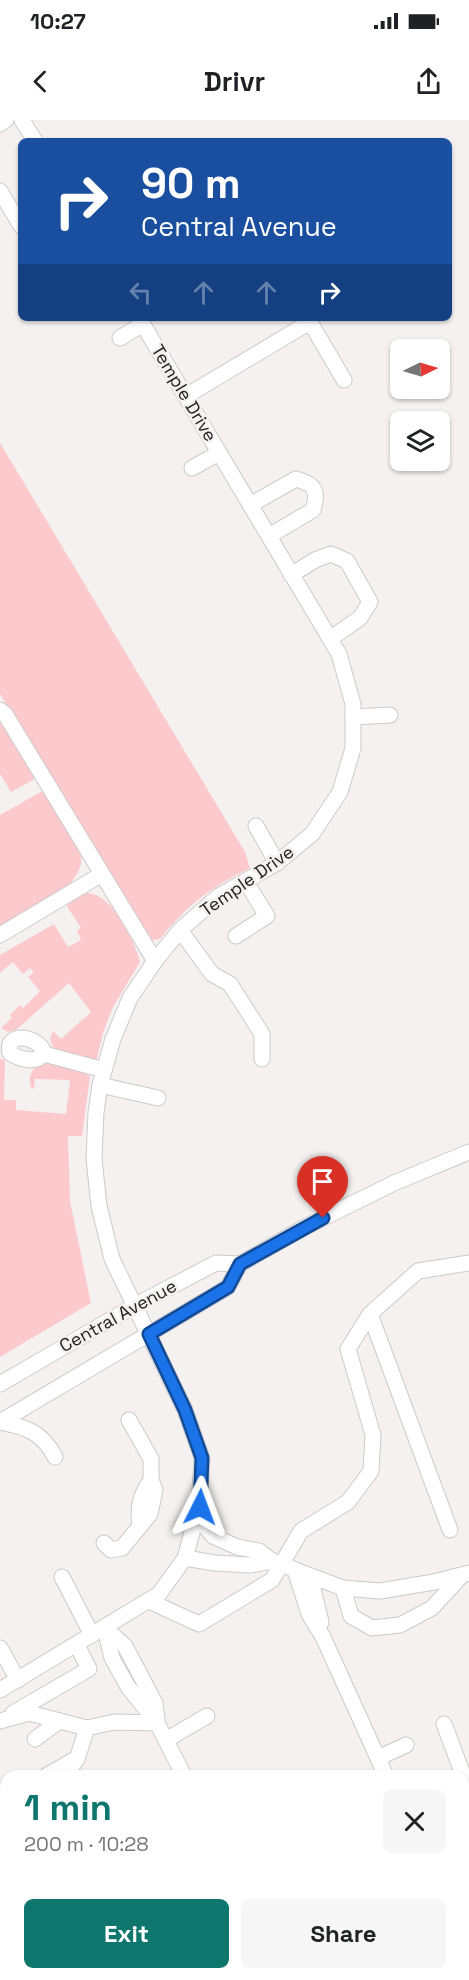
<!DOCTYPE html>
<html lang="en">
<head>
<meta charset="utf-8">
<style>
  :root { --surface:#fff; --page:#f6f6f6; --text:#202124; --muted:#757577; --accent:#0f766e }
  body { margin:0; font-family:"Space Grotesk",sans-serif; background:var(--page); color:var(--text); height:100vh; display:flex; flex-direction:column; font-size:22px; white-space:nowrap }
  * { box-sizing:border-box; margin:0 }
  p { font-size:20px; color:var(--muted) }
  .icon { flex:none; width:33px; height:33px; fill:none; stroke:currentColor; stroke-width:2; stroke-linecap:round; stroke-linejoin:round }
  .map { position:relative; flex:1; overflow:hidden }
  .drawer { position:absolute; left:0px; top:1650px; width:470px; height:210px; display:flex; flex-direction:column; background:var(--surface); border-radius:18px 18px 0 0; box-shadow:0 2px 4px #0004 }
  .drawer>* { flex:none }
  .top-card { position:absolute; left:18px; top:18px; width:434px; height:183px; border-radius:9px; box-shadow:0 2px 4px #0004; background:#1a4fa0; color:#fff; overflow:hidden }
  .needle { width:39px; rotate:85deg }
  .fabs { position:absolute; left:390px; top:219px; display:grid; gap:12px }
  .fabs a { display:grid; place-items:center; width:60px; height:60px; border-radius:9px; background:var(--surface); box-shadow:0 2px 4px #0004; font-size:30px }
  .pin { position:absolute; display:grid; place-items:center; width:51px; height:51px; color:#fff; margin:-62px -26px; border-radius:50% 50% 50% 0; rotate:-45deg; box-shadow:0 0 6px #0007 }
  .pin .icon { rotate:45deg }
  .me { position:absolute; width:66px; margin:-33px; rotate:3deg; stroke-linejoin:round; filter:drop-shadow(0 0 4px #0008) }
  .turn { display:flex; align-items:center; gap:21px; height:126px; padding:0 24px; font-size:27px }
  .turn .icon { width:78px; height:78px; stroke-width:2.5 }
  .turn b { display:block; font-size:42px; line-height:51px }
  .lanes { display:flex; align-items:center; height:57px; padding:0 24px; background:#0003; justify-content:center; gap:30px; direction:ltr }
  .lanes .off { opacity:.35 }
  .round { display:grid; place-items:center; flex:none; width:63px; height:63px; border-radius:9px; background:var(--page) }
  .headline { display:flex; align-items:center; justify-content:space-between; height:102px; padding:0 24px }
  h1 { font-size:36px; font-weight:700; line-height:45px; color:var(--accent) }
  .primary-button { display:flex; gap:12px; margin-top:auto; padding:12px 24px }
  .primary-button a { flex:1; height:69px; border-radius:9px; background:var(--accent); color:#fff; font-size:24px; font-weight:700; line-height:69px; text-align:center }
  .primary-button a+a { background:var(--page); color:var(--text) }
  .status { display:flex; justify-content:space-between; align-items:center; height:42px; padding:0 30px; background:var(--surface); direction:ltr }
  .status svg { height:16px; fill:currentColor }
  header { display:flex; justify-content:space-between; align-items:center; height:78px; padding:0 24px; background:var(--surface); font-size:27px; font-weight:700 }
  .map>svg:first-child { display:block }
  .green { fill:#fcc9cc }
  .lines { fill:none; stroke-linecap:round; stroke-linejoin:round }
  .minor-casing { stroke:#cec9ca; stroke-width:17 }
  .minor { stroke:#fff; stroke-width:15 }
  .route-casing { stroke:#114b97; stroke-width:15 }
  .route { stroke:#1a73e8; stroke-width:10 }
  .labels { text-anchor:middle; stroke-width:5; stroke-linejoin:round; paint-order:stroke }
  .street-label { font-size:18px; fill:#242223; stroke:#f5f1f1 }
</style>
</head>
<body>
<div class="status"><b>10:27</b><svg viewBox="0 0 49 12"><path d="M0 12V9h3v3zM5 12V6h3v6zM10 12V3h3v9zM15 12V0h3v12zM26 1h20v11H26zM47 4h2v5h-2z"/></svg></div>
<header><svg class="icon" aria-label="back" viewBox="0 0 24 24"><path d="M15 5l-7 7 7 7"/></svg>Drivr<svg class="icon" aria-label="share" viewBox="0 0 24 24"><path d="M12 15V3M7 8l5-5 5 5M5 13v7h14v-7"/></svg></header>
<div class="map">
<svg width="469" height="1860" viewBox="0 0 469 1860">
  <rect width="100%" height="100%" fill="#f5f1f1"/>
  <!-- green -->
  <g class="green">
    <path d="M 0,323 L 245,732 L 250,748 C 210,768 188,784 160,819 L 153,820 L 146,816 L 0,574 Z"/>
    <path d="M 0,602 L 34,656 L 33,660 L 11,672 L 0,654 Z"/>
    <path d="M 44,670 C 51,682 80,727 81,736 C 86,768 23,794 0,807 L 0,695 Z"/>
    <path d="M 88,773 C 112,774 135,821 140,842 L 113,887 L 103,913 L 97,939 C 89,941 61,935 54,928 C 52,926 51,922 50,919 L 53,911 L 61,919 L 91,892 L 69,863 L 17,909 L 8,912 L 1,908 L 12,898 L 10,895 L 20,885 L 23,888 L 40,871 L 28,857 L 34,852 L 30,848 L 23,854 L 13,842 L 0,853 L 0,835 L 54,804 L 68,827 L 81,820 L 77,811 L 81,808 L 68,788 L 67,782 L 82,774 Z"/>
    <path d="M 0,939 L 5,940 L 4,980 L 16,980 L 16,990 L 66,994 L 70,960 L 35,959 L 34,969 L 31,968 C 27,956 33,948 42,941 L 81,951 L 90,956 L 82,1016 L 68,1016 L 70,1081 L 91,1183 L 0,1237 Z"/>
  </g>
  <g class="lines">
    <!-- minor casing -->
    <g class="minor-casing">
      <g id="minor">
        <path d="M 22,0 L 35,21"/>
        <path d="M 0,4 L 6,0"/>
        <path d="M 0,71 L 21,106"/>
        <path d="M 120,218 L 143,204"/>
        <path d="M 186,276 L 310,202 L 344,260"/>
        <path d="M 192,348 L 219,333"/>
        <path d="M 250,385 L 296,359 C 315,364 319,371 313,390 L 269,416"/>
        <path d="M 291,455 L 315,440 L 331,434 L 347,441 L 370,482 L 360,498 L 330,519"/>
        <path d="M 0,590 L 5,594 L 155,841"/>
        <path d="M 353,597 L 390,595"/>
        <path d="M 256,706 L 277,743"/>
        <path d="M 180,810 L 212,854 L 230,864 L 262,914 L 262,939"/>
        <path d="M 0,815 L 102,754"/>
        <path d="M 236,816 L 267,796 L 246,762"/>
        <path d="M 44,934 C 42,917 4,909 10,933 C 19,939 36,944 44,934 L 104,950"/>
        <path d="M 100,965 L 158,978"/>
        <path d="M 370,1194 L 450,1410"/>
        <path d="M 0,1264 L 134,1186 L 216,1143 L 240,1144 L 305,1107 L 394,1063 L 469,1032"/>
        <path d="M 0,1302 L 228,1167 L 240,1144"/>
        <path d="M 0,1302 C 27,1307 42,1312 55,1337"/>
        <path d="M 197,1397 L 213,1416 L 237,1427 L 259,1431 L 272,1441"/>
        <path d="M 140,1404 C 137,1388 141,1373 151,1360"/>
        <path d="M 104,1423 L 111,1430 L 122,1428 L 150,1394 L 155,1370 L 151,1360 L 151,1339 L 129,1300"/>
        <path d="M 185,1438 L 215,1443 L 250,1445 L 272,1441 L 283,1444 L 295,1450 L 343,1468 L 380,1471 L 434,1462 L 469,1453"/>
        <path d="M 295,1450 L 309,1494 L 323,1517 L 386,1656"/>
        <path d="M 310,1456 L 321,1502"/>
        <path d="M 62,1457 L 92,1515"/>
        <path d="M 343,1468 L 351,1496 L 372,1508 L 400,1505 L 432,1488 L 462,1455"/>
        <path d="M 149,1481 L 199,1504 L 272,1460 L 301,1411 L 348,1382 L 371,1351 L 373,1315 L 348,1229 L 370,1194 L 418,1151 L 469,1143"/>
        <path d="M 105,1508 L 112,1538 L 128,1567 L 157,1603 L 184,1656"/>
        <path d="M 105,1508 L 125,1526 L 155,1583 L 157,1600"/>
        <path d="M 0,1528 L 18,1560"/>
        <path d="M 0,1570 L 159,1474 L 185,1438 L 199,1387 L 202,1338 L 185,1290 L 112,1139 L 99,1086 L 94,1039 L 96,992 L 100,965 L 113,919 L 130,878 L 155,841 L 180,810 L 219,776 L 277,743 L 312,714 L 340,672 L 353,628 L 353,584 L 339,534 L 139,198"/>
        <path d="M 13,1593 L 89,1549 L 77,1525"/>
        <path d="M 0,1601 L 29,1593 L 87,1608 L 114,1602 L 157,1603"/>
        <path d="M 444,1604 L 465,1660"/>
        <path d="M 35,1619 L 58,1602"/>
        <path d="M 166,1620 L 207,1596"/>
        <path d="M 378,1638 L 406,1625"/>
        <path d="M 46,1656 L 74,1640"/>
        <path d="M 65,1656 L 77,1639 L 87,1608"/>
        <path d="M 464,1758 L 469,1748"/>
        <path d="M 464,1773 L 469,1794"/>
        <path d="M 440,1854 L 444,1860"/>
        <path d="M 110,1860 L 121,1854"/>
        <path d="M 223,1860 L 233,1854"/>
        <path d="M 282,1860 L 289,1854"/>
        <path d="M 369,1860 L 380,1854"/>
        <path d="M 408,1860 L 410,1858 L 425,1860"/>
      </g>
    </g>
    <!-- minor -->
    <use href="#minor" class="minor"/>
  </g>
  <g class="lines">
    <!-- route casing -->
    <g class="route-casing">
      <path id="route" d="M 200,1387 L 202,1338 L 185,1290 L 149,1214 L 228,1167 L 240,1144 L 323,1098"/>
    </g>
    <!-- route -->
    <use href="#route" class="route"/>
  </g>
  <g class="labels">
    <!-- street labels -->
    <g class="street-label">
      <text transform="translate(184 273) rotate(59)" y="6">Temple Drive</text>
      <text transform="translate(247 761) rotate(-35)" y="6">Temple Drive</text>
      <text transform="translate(118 1196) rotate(-29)" y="6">Central Avenue</text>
    </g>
  </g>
</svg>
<div class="fabs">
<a><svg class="needle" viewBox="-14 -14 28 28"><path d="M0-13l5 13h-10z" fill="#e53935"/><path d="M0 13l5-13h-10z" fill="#757577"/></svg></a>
<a><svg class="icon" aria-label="layers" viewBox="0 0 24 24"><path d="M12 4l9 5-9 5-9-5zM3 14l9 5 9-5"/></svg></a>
</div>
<div class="pin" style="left:323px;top:1098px;background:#d93025"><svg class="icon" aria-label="arrive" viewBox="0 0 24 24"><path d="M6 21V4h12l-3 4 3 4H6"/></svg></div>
<svg class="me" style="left:200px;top:1387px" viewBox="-20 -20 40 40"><path d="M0-17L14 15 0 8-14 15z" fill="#1a73e8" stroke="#fff" stroke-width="4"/></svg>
<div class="top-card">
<div class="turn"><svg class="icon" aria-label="right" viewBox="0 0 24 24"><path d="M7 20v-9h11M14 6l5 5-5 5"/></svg><div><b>90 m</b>Central Avenue</div></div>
<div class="lanes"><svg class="icon off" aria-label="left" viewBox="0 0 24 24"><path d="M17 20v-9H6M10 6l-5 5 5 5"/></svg><svg class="icon off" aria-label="ahead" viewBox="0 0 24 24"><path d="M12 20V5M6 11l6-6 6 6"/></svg><svg class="icon off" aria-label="ahead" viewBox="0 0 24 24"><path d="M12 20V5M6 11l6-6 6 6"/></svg><svg class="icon" aria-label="right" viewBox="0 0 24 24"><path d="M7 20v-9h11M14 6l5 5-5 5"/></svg></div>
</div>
<section class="drawer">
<div class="headline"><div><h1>1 min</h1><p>200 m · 10:28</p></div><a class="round"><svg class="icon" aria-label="close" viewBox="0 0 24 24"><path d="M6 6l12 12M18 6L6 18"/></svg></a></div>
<div class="primary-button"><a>Exit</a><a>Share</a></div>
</section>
</div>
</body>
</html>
